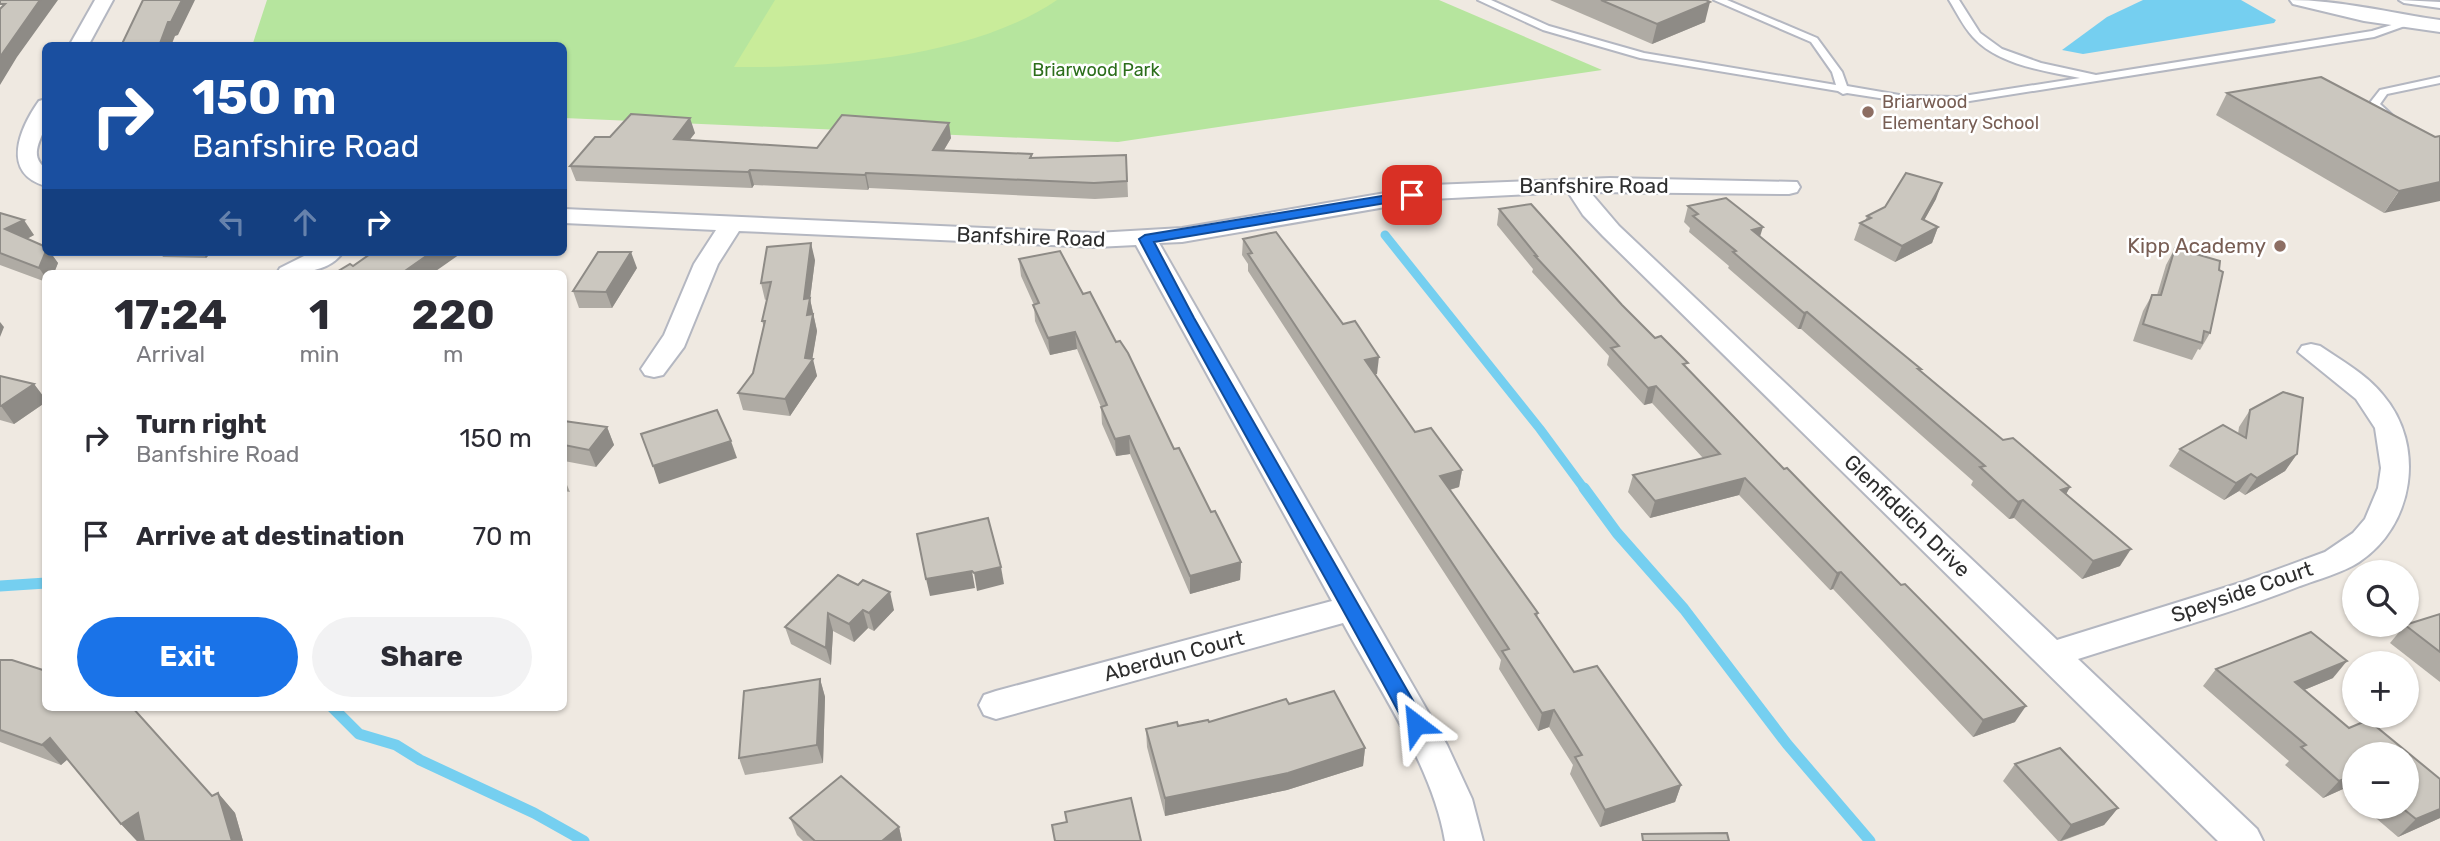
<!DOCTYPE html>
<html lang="en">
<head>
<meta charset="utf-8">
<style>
  :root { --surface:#fff; --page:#f2f2f3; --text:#2b2b33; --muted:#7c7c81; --accent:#1a73e8 }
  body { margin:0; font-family:Rubik,sans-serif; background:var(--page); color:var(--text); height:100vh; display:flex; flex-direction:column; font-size:26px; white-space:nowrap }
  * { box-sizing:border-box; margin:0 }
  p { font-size:23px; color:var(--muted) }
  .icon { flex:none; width:38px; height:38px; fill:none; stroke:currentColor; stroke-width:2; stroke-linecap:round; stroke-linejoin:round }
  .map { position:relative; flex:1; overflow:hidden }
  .side { position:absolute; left:42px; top:270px; width:525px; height:441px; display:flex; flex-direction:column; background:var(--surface); border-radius:10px; box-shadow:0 2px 5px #0004 }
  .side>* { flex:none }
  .banner { position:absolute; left:42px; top:42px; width:525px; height:214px; border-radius:10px; box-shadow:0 2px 5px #0004; background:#1a4fa0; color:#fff; overflow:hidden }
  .tools { position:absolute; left:2342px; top:560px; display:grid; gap:14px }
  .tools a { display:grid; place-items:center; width:77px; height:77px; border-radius:50%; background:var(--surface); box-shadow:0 2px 5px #0004; font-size:35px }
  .pin { position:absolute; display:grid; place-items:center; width:60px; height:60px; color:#fff; margin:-30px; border-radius:14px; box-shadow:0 4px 10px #0006 }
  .me { position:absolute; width:77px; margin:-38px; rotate:331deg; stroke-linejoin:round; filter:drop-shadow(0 0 5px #0008) }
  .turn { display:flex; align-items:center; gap:24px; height:147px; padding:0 35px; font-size:32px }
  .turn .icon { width:91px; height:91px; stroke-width:2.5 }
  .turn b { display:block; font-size:49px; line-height:60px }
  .lanes { display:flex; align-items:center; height:66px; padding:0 35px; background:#0003; justify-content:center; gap:35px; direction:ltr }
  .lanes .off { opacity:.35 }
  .eta { display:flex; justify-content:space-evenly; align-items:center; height:119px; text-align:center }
  .eta b { font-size:42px; font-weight:700; line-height:49px }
  .primary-button { display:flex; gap:14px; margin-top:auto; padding:14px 35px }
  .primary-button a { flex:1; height:80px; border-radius:42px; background:var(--accent); color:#fff; font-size:28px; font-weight:700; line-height:80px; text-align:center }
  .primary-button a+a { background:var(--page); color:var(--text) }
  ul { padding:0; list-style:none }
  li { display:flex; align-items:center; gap:21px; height:98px; padding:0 35px }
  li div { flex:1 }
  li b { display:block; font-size:26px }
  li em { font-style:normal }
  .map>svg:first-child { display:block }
  .green { fill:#b6e59e }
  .pitch { fill:#c9ec9a }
  .water { fill:#75cff0 }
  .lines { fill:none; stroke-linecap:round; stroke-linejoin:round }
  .stream-far1 { stroke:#75cff0; stroke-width:9 }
  .stream { stroke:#75cff0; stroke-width:11 }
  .service-casing { stroke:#b4b7c1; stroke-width:4 }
  .minor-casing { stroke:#b4b7c1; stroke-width:4 }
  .service { fill:#fff; fill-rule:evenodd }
  .minor { fill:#fff; fill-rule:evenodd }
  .wall { fill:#afaba4 }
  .shaded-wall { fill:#8e8b86 }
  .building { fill:#cbc7bf; stroke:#8e8b86; stroke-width:2 }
  .route { fill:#1a73e8; stroke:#114b97; stroke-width:2 }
  .education-dot { fill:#8d6e63; stroke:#fff; stroke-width:2.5 }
  .labels { text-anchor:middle; stroke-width:5; stroke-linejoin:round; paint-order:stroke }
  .far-park-label { font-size:18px; fill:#2c6e1b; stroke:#fff }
  .far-education-label { font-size:18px; fill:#785e54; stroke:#fff; text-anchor:start }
  .street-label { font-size:21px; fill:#2e2e2e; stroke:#fff }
  .education-label { font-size:21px; fill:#785e54; stroke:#fff; text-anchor:end }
</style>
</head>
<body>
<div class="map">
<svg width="2440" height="841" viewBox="0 0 2440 841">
  <rect width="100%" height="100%" fill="#efe9e1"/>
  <!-- green -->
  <path class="green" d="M 267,0 L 1439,0 L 1602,70 L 1118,142 L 564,118 L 564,46 L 252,46 Z"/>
  <!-- pitch -->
  <path class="pitch" d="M 775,0 L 1057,0 C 974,57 831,68 734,67 Z"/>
  <!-- water -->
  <path class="water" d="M 2143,0 L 2241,0 L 2276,20 L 2274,23 L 2083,54 L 2062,50 L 2107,17 Z"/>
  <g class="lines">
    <!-- stream-far1 -->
    <path class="stream-far1" d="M 1385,235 L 1540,429 L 1585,490"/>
    <!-- stream -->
    <g class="stream">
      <path d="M 1584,488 L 1617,533 L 1684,609 L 1787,744 L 1870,841"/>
      <path d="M 0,586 L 46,583"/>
      <path d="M 332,707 L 359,734 L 396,745 L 420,760 L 534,813 L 584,841"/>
    </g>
    <!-- service casing -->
    <g class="service-casing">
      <g id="service">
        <path d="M 1478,0 L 1491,0 L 1549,26 L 1644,53 L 1836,85 L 1832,72 L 1811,42 L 1714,0 L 1727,0 L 1817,38 L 1842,72 L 1847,86 L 1905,96 L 1957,97 L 2080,78 C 2045,71 1998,65 1973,37 C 1963,26 1957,13 1949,0 L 1959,0 L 1980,33 L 2002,49 L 2041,63 L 2096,75 L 2372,31 L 2411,19 L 2416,22 L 2374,37 L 1957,103 L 1905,102 L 1847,93 L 1843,94 L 1838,91 L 1640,58 L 1543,30 Z"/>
        <path d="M 2399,0 L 2440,2 L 2440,8 L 2404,3 Z"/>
        <path d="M 2440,77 L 2440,83 L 2387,94 L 2380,104 L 2393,116 L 2393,120 L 2385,120 L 2369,104 L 2380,90 Z"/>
      </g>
    </g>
    <!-- minor casing -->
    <g class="minor-casing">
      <g id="minor">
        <path d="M 95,0 L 113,0 L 88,46 L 69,46 Z"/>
        <path d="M 2290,0 C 2340,0 2390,13 2440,20 L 2440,32 L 2364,21 L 2293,4 Z"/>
        <path d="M 46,99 C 46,106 47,115 46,122 C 43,139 27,154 46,169 L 46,186 C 0,173 20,128 39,101 Z"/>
        <path d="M 1610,178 L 1797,182 L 1800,187 L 1797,192 L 1789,194 L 1590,192 L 1619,226 L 2057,640 L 2243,582 L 2325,552 L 2353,533 L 2365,519 L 2378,488 L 2381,468 L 2375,428 L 2356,399 L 2298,352 L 2302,346 L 2311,344 L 2320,346 C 2342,361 2366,374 2383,395 C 2426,445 2414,526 2359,562 C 2342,573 2319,579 2300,586 C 2227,615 2152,635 2078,659 L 2257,829 L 2263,841 L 2218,841 L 1603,236 L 1583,215 L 1568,192 L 1432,199 L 1182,242 L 1159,243 L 1447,745 L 1472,799 L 1483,841 L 1445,841 C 1433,768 1379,689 1343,623 L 996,719 L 984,715 L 979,705 L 984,695 L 996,691 L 1332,601 L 1136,245 L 1096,247 L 739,231 L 718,264 L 684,347 L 663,375 L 654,377 L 645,375 L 641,369 L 664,335 L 694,264 L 716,230 L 564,223 L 564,209 L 1096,233 L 1182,228 L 1432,185 Z"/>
        <path d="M 312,252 L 343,252 C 329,273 299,273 277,273 L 280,268 Z"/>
      </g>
    </g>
    <!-- service -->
    <use href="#service" class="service"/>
    <!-- minor -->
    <use href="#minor" class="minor"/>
  </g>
  <!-- wall -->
  <g class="wall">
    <path d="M 1550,0 L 1706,0 L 1705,22 L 1652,44 Z"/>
    <path d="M 2227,93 L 2435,137 L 2384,213 L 2216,115 Z"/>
    <path d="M 695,133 L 689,140 L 817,148 L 951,138 L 944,150 L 1032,154 L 1032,158 L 1127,170 L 1128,197 L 1095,199 L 869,188 L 868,190 L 754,185 L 752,188 L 576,181 L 570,166 L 610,137 Z"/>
    <path d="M 1936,199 L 1924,220 L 1938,227 L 1932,243 L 1895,262 L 1854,240 L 1860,223 L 1865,221 L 1867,216 Z"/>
    <path d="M 1688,206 L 1760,236 L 1921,369 L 1920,371 L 2003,440 L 2070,487 L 2066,494 L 2120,566 L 2082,579 L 2014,518 L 2009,519 L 1971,485 L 1973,481 L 1801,329 L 1798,329 L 1728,268 L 1729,266 L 1689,232 L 1690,228 L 1684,222 Z"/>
    <path d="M 1499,209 L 1622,305 L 1686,368 L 2015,722 L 1973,737 L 1833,589 L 1830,590 L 1739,495 L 1650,518 L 1628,492 L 1633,475 L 1703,458 L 1652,403 L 1644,405 L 1607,365 L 1609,356 L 1532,272 L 1533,269 L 1497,225 Z"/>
    <path d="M 0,213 L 34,235 L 27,239 L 46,252 L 50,252 L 58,263 L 54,273 L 46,273 L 46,282 L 0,265 Z"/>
    <path d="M 1243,239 L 1377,374 L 1375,374 L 1415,432 L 1462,470 L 1459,487 L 1450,490 L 1538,613 L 1537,618 L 1574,672 L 1681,785 L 1675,802 L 1600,827 L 1570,774 L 1573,765 L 1549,727 L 1538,731 L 1499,669 L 1501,660 L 1248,271 L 1248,264 L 1242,255 Z"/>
    <path d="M 2175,248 L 2219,270 L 2210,333 L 2200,350 L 2198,349 L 2192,360 L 2133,341 L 2143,311 L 2152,295 L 2157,295 L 2166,265 Z"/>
    <path d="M 160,252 L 212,252 L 206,258 L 163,257 Z"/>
    <path d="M 1019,259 L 1083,294 L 1241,562 L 1240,580 L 1190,594 L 1130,454 L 1116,456 L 1102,424 L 1101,407 L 1077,349 L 1050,355 L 1035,321 L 1034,305 L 1021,276 Z"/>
    <path d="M 815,260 L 810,299 L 817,331 L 812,359 L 817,376 L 790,416 L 743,410 L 738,393 L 753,373 L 764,327 L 762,321 L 767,299 L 765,300 L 761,283 Z"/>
    <path d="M 637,268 L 612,308 L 579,308 L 573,291 Z"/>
    <path d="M 0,376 L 34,384 L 46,400 L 46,402 L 14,424 L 0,420 Z"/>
    <path d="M 2250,410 L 2297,454 L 2285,471 L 2245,495 L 2239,491 L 2224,500 L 2169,466 L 2180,449 L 2238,434 L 2239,427 Z"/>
    <path d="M 564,421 L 607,427 L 614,445 L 596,467 L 564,461 Z"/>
    <path d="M 564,478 L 570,492 L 564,491 Z"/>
    <path d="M 838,575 L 894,610 L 874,631 L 868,628 L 854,642 L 833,631 L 831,665 L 791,644 L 785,627 Z"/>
    <path d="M 2440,614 L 2440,682 L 2390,643 L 2405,625 Z"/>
    <path d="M 0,660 L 212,796 L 218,793 L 235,813 L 243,841 L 137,841 L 121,824 L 68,759 L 61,765 L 0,742 Z"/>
    <path d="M 2216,669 L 2333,678 L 2304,690 L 2349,728 L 2440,779 L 2440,818 L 2398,837 L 2363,807 L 2406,807 L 2354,754 L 2354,798 L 2343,789 L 2323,798 L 2285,765 L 2289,761 L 2203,686 Z"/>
    <path d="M 820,679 L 825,697 L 823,763 L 745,775 L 739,758 Z"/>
    <path d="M 1289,704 L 1365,748 L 1363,766 L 1287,790 L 1165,816 L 1147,747 L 1146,729 L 1209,722 Z"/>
    <path d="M 2015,764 L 2118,808 L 2104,825 L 2062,841 L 2058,841 L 2003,781 Z"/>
    <path d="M 790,818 L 899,827 L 902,841 L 803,841 L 797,835 Z"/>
  </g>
  <!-- shaded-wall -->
  <g class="shaded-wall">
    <path d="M 40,0 L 58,0 L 17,57 L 0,85 L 0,57 Z"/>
    <path d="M 182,0 L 195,0 L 178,35 L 175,36 L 171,46 L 159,46 L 168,22 Z"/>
    <path d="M 1710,2 L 1705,22 L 1652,44 L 1657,24 Z"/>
    <path d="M 690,118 L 695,133 L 679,154 L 674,139 Z"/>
    <path d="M 949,123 L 951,138 L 935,165 L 933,150 Z"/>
    <path d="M 750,170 L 754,185 L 752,188 L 748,172 Z"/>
    <path d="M 866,173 L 869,188 L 868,190 L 865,175 Z"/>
    <path d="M 2440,182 L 2440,201 L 2384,213 L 2399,191 Z"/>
    <path d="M 1942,183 L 1936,199 L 1916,235 L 1922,219 Z"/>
    <path d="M 24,220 L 34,235 L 15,245 L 5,229 Z"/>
    <path d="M 1763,227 L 1758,243 L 1752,230 Z"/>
    <path d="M 1938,227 L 1932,243 L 1895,262 L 1902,246 Z"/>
    <path d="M 811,243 L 815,260 L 810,299 L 817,331 L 812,361 L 813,359 L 817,376 L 790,416 L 785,399 L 805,358 L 804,299 Z"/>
    <path d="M 46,252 L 50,252 L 58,263 L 54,273 L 46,273 L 46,278 L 39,268 Z"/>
    <path d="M 203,252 L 212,252 L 206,258 Z"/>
    <path d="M 432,252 L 463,252 L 433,273 L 402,273 Z"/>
    <path d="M 631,252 L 637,268 L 612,308 L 606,292 Z"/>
    <path d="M 1807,312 L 1801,329 L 1798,329 L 1804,313 Z"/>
    <path d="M 0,322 L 4,327 L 0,337 Z"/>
    <path d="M 1075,332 L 1077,349 L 1050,355 L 1048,338 Z"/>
    <path d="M 1379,357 L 1377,374 L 1363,377 L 1365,360 Z"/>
    <path d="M 34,384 L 46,400 L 46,402 L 14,424 L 1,406 Z"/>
    <path d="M 1656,386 L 1652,403 L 1644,405 L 1648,388 Z"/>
    <path d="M 607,427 L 614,445 L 596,467 L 589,450 Z"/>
    <path d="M 1129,436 L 1130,454 L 1116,456 L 1115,439 Z"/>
    <path d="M 731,441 L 737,458 L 659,484 L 653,466 Z"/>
    <path d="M 2297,454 L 2285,471 L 2245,495 L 2257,478 Z"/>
    <path d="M 1462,470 L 1459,487 L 1437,493 L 1440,476 Z"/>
    <path d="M 2251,474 L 2239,491 L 2224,500 L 2236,483 Z"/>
    <path d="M 1745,478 L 1739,495 L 1650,518 L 1655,501 Z"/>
    <path d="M 2070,487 L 2060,505 L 2061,490 Z"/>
    <path d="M 2023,500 L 2014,518 L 2009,519 L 2018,502 Z"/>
    <path d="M 2131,549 L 2120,566 L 2082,579 L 2093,561 Z"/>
    <path d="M 1241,562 L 1240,580 L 1190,594 L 1190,576 Z"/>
    <path d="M 1001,567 L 1004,584 L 977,591 L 974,573 Z"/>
    <path d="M 972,571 L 975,588 L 930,596 L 926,579 Z"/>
    <path d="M 1841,572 L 1833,589 L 1830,590 L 1837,573 Z"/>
    <path d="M 890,592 L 894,610 L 874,631 L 869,613 Z"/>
    <path d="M 863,610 L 868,628 L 854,642 L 849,624 Z"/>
    <path d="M 828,613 L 833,631 L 831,665 L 826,648 Z"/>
    <path d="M 2347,661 L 2333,678 L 2280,700 L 2295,682 Z"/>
    <path d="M 820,679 L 825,697 L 823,763 L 817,745 Z"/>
    <path d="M 2026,706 L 2015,722 L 1973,737 L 1983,720 Z"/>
    <path d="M 1554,710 L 1549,727 L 1538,731 L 1542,713 Z"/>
    <path d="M 50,738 L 69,758 L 61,765 L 42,745 Z"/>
    <path d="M 1365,748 L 1363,766 L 1287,790 L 1165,816 L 1165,798 Z"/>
    <path d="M 2354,775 L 2354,778 L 2343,789 L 2323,798 L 2339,781 Z"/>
    <path d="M 1681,785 L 1675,802 L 1600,827 L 1605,810 Z"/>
    <path d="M 218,793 L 235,813 L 243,841 L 232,841 Z"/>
    <path d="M 2118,808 L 2104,825 L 2060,841 L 2071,825 Z"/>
    <path d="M 2440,809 L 2440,818 L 2398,837 L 2416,819 Z"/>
    <path d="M 138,813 L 156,832 L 143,841 L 137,841 L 121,824 Z"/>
    <path d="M 899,827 L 902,841 L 882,841 Z"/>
  </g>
  <!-- building -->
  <g class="building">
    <path d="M 0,0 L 40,0 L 0,57 L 0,9 L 5,4 L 0,4 Z"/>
    <path d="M 143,0 L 182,0 L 171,22 L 168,22 L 159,46 L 121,46 Z"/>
    <path d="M 1601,0 L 1706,0 L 1710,2 L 1657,24 Z"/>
    <path d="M 2321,77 L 2435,137 L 2440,136 L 2440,182 L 2399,191 L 2227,93 Z"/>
    <path d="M 631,114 L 690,118 L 674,139 L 817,148 L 842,115 L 949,123 L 933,150 L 1032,154 L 1030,158 L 1126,155 L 1127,181 L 1094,183 L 866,173 L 865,175 L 750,170 L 748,172 L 570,166 L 595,137 L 610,137 Z"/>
    <path d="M 1906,173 L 1942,183 L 1922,219 L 1938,227 L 1902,246 L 1860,223 L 1871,218 L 1867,216 L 1885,207 Z"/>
    <path d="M 1726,198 L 1763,227 L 1752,230 L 1921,369 L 1918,369 L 2003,440 L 2013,438 L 2070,487 L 2061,490 L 2131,549 L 2093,561 L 2023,500 L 2018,502 L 1980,467 L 1985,466 L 1807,312 L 1804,313 L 1733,252 L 1736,251 L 1693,216 L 1698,214 L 1688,206 Z"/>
    <path d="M 1531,204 L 1622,305 L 1655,338 L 1661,336 L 1688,363 L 1683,364 L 1784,469 L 1787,468 L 1901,585 L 1905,584 L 2026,706 L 1983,720 L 1841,572 L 1837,573 L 1745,478 L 1655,501 L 1633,475 L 1720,454 L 1656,386 L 1648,388 L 1611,348 L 1619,346 L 1535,256 L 1537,256 L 1499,209 Z"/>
    <path d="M 0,213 L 24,220 L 5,229 L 46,247 L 46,251 L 39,268 L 0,253 Z"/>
    <path d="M 1276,232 L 1343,324 L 1355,321 L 1379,357 L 1365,360 L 1415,432 L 1431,428 L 1462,470 L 1440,476 L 1538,613 L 1535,614 L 1574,672 L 1597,666 L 1681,785 L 1605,810 L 1575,757 L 1582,755 L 1554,710 L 1542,713 L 1502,651 L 1509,649 L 1248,254 L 1252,253 L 1243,239 Z"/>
    <path d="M 811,243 L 804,299 L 810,298 L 807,315 L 813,314 L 805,358 L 813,359 L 785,399 L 738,393 L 753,373 L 765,321 L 762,321 L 771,282 L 761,283 L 767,247 Z"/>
    <path d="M 2175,248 L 2220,261 L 2219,270 L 2223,272 L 2210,333 L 2204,331 L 2202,343 L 2143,324 L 2152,295 L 2161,295 Z"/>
    <path d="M 1060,251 L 1083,294 L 1090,292 L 1116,342 L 1120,341 L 1128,353 L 1174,449 L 1179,448 L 1211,512 L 1215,511 L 1241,562 L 1190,576 L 1129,436 L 1115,439 L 1101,407 L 1107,405 L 1075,332 L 1048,338 L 1033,305 L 1039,303 L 1019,259 Z"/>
    <path d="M 373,252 L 432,252 L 402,273 L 335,273 L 350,264 L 353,266 Z"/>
    <path d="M 598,252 L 631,252 L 606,292 L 573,291 Z"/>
    <path d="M 0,376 L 34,384 L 1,406 L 0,406 Z"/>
    <path d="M 2283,392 L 2303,398 L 2297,454 L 2257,478 L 2251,474 L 2236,483 L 2180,449 L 2223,425 L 2246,438 L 2250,410 Z"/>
    <path d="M 717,410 L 731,441 L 653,466 L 641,434 Z"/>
    <path d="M 564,421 L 607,427 L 589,450 L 564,445 Z"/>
    <path d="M 988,518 L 1001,567 L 974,573 L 972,571 L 926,579 L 917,534 Z"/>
    <path d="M 838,575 L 858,585 L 863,580 L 890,592 L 869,613 L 863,610 L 849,624 L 828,613 L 826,648 L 785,627 Z"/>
    <path d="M 2440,614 L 2440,652 L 2405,625 Z"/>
    <path d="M 2311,632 L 2347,661 L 2295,682 L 2349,728 L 2368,720 L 2440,779 L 2440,809 L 2416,819 L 2401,807 L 2406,807 L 2406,754 L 2354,754 L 2354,775 L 2339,781 L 2301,747 L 2306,745 L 2216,669 Z"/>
    <path d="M 0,660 L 12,660 L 46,671 L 46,707 L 132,707 L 212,796 L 218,793 L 232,841 L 144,841 L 138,813 L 121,824 L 50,738 L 42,745 L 0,730 Z"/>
    <path d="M 820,679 L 817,745 L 739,758 L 744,691 Z"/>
    <path d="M 1334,691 L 1365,748 L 1288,773 L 1165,798 L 1146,729 L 1177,722 L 1178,726 L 1208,720 L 1209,722 L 1286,699 L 1289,704 Z"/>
    <path d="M 2060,748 L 2118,808 L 2071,825 L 2015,764 Z"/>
    <path d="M 841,776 L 899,827 L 882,841 L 815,841 L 790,818 Z"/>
    <path d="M 1131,798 L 1141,841 L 1055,841 L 1052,825 L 1067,822 L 1065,812 Z"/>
    <path d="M 1727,833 L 1729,841 L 1643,841 L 1642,834 Z"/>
  </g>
  <!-- route -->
  <path class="route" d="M 1412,191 L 1416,192 L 1416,198 L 1154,242 L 1194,318 L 1423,718 L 1426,724 L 1423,730 L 1416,733 L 1408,730 C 1321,565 1225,405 1139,239 L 1145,235 Z"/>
  <!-- markers -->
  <g class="education-dot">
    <circle cx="1868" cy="112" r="7"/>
    <circle cx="2280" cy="246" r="7"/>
  </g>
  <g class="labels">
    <!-- far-park labels -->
    <g class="far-park-label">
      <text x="1096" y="76">Briarwood Park</text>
    </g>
    <!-- far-education labels -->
    <g class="far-education-label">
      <text x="1882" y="108">Briarwood<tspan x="1882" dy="21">Elementary School</tspan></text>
    </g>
    <!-- street labels -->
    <g class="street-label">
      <text x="1594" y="193">Banfshire Road</text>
      <text transform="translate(1031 237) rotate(2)" y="7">Banfshire Road</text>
      <text transform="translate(1907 516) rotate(44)" y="7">Glenfiddich Drive</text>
      <text transform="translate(2242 592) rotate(-19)" y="7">Speyside Court</text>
      <text transform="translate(1174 656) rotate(-15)" y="7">Aberdun Court</text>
    </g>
    <!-- education labels -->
    <g class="education-label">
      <text x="2266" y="253">Kipp Academy</text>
    </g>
  </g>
</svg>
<div class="tools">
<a><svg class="icon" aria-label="search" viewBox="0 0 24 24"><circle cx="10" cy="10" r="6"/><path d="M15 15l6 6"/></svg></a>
<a>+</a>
<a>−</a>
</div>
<div class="pin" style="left:1412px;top:195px;background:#d93025"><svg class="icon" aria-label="arrive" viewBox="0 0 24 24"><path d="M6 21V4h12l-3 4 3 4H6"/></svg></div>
<svg class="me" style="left:1416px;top:724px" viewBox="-20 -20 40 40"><path d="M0-17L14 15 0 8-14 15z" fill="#1a73e8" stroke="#fff" stroke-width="4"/></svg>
<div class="banner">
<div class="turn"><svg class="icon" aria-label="right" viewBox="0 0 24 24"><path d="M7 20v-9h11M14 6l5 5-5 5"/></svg><div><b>150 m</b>Banfshire Road</div></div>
<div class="lanes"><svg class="icon off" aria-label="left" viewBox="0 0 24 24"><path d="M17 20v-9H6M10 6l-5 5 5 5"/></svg><svg class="icon off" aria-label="ahead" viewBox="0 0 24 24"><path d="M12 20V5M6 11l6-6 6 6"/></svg><svg class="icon" aria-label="right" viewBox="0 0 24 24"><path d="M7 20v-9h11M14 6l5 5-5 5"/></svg></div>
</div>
<section class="side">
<div class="eta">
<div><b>17:24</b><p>Arrival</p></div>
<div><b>1</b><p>min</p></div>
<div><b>220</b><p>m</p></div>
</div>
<ul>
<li><svg class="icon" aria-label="right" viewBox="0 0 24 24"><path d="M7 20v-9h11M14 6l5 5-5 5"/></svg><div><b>Turn right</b><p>Banfshire Road</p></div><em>150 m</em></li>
<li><svg class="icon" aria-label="arrive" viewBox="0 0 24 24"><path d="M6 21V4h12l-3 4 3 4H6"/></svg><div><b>Arrive at destination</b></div><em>70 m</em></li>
</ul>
<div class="primary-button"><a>Exit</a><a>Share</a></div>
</section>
</div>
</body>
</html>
